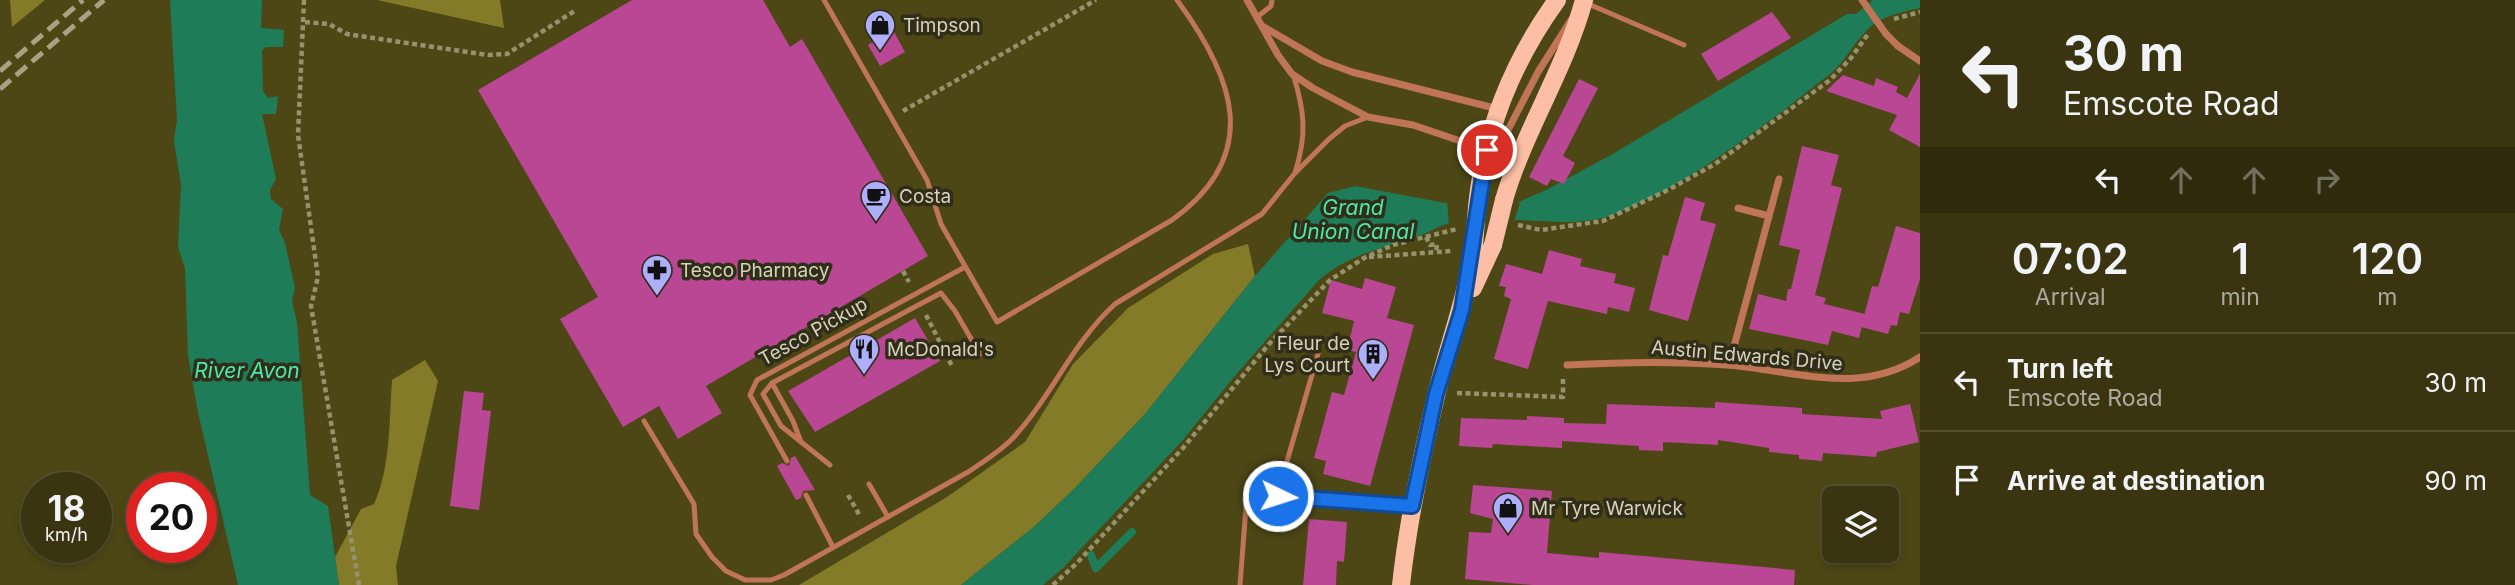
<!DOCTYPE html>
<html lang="en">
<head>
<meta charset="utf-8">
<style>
  :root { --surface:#3a3510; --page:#413d19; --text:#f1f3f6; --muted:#abab9f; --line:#545030 }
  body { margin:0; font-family:Inter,sans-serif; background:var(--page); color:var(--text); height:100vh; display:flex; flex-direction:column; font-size:26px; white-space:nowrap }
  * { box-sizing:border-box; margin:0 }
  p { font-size:23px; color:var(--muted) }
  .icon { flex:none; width:38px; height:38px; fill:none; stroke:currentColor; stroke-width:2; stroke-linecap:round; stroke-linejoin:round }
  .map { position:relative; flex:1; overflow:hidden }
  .details { display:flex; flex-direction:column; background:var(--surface); width:595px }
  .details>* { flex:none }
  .top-card { background:#3a3510; color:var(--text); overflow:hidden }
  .tools { position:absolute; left:1822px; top:486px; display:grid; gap:14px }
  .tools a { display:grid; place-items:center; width:77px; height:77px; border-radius:10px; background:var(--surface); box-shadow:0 4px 10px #0003,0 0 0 2px var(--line); font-size:35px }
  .speed { position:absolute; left:21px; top:472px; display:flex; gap:14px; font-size:35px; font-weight:700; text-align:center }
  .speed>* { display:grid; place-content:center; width:91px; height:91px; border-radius:50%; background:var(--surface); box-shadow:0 4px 10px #0003,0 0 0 2px var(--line); line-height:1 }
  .speed small { font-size:18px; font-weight:400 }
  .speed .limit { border:10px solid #d22; background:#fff; color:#111 }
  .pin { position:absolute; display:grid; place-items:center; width:60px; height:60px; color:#fff; margin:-30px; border:4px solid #fff; border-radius:50%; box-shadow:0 2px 7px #0007 }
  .me { position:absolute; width:77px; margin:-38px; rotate:94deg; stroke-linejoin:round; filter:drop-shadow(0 0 5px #0008) }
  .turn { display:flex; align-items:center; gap:24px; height:147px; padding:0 28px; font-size:32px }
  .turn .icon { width:91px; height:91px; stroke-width:2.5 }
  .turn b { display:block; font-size:49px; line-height:60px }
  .lanes { display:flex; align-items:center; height:66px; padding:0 28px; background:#0003; justify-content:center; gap:35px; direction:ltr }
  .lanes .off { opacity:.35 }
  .eta { display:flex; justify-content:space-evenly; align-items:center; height:119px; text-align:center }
  .eta b { font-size:42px; font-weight:600; line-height:49px }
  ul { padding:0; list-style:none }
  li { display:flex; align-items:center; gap:21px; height:98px; padding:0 28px; border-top:2px solid var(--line) }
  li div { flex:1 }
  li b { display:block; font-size:26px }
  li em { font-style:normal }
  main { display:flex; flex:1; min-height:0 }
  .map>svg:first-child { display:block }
  .forest { fill:#847b29 }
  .water { fill:#1f7c58 }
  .pier { fill:#4d4716 }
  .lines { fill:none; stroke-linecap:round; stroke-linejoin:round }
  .stream { stroke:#1f7c58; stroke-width:8 }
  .building { fill:#b94793 }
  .path { stroke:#96926e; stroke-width:4.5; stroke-dasharray:5 3.5; stroke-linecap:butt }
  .lane { stroke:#c07557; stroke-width:5 }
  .street { stroke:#c07557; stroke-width:7 }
  .primary { stroke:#fcbfa6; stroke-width:18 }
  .rail { stroke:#a7a382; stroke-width:5; stroke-dasharray:14 7; stroke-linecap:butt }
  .street-bridge { stroke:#c07557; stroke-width:7 }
  .primary-bridge { stroke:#fcbfa6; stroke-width:18 }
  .route-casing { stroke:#114b97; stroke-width:18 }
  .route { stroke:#1a73e8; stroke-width:12 }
  .labels { text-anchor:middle; stroke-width:7; stroke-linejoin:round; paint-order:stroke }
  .poi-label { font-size:19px; fill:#d6d3ba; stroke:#302d19; text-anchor:start }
  .street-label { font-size:19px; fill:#d6d3ba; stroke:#302d19 }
  .water-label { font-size:21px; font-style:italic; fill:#4beaac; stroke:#302d19 }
</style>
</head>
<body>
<main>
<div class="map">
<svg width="1920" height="585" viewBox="0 0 1920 585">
  <rect width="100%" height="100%" fill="#4d4716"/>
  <!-- forest -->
  <g class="forest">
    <path d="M 10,0 L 45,0 L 12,27 Z"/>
    <path d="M 377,0 L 500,0 L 504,28 Z"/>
    <path d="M 1248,244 L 1255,276 L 1145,414 L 1074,489 L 1035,526 L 961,585 L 799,585 L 947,497 L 1025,442 L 1073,364 L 1128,308 L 1213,254 Z"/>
    <path d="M 425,360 L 438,381 L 396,566 L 398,585 L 339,585 L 335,557 L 361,509 L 374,504 C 391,467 389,420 392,380 Z"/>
  </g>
  <!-- water -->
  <g class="water">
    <path d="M 170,0 L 262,0 L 261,28 L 284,30 L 283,47 L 266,47 L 262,50 L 263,91 L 268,98 L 278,96 L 276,114 L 262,114 L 276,179 L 270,190 L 271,199 L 283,209 L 279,230 L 285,243 L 295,288 L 292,301 L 297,323 L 310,495 L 328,506 L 339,585 L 238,585 L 198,412 L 188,356 L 185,268 L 178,247 L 181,185 L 174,141 L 177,120 Z"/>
    <path d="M 1873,0 L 1920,0 L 1920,8 C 1902,12 1881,16 1867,30 C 1853,44 1845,62 1830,74 C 1769,122 1684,189 1612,215 C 1581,226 1549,221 1517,220 C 1496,220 1470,220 1448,224 C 1440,225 1432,231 1424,234 C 1386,248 1350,253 1319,280 L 1233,378 L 1183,440 L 1063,568 L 1043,585 L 961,585 L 1035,526 L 1074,489 L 1145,414 L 1255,276 L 1328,193 L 1355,186 L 1445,203 L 1507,207 L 1546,190 L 1611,155 L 1847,14 L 1856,14 Z"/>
  </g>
  <!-- pier -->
  <path class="pier" d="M 1447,200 L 1506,204 L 1511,202 L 1520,203 L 1513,224 L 1449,227 Z"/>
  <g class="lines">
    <!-- stream -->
    <path class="stream" d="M 1091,555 L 1096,568 L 1132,532"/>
  </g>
  <!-- building -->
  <g class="building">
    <path d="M 632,0 L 763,0 L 790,47 L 802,39 L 928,256 L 706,386 L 722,413 L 678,439 L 659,406 L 623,427 L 560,319 L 598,297 L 478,90 Z"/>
    <path d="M 1772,12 L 1791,38 L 1718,81 L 1701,54 Z"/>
    <path d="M 893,30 L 905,52 L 880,66 L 868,45 Z"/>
    <path d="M 1920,74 L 1920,147 L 1889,130 L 1897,115 L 1826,91 L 1843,75 L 1874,86 L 1876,78 L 1898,87 L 1896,92 L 1907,98 Z"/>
    <path d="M 1579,79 L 1598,88 L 1563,156 L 1575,163 L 1564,184 L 1551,179 L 1547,186 L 1529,177 Z"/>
    <path d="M 1802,146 L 1839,155 L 1831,185 L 1842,188 L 1815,295 L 1826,298 L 1824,304 L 1865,314 L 1859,338 L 1832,331 L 1828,345 L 1749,329 L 1758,294 L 1786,301 L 1788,289 L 1791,289 L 1800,250 L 1779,245 Z"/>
    <path d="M 1685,197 L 1705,203 L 1700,220 L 1716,224 L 1688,321 L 1649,310 L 1663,255 L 1668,256 Z"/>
    <path d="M 1896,226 L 1920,233 L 1920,279 L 1909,314 L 1900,312 L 1897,326 L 1891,325 L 1888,334 L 1861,327 L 1872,286 L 1878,287 Z"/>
    <path d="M 1549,250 L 1582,259 L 1580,266 L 1616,274 L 1614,283 L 1635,288 L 1629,312 L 1608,307 L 1607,314 L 1548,301 L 1528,369 L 1494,359 L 1511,299 L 1504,296 L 1506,287 L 1499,286 L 1506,264 L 1542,274 Z"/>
    <path d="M 1365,278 L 1396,287 L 1387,318 L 1414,325 L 1370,486 L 1323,474 L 1326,461 L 1314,458 L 1332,392 L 1344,395 L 1356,352 L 1347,350 L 1354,321 L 1322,313 L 1331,280 L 1362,289 Z"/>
    <path d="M 915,318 L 940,361 L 815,432 L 788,391 Z"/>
    <path d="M 464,391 L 484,393 L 482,410 L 491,411 L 479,510 L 450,506 Z"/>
    <path d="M 1715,402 L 1802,408 L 1802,414 L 1882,419 L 1880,411 L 1910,404 L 1919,442 L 1877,452 L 1876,457 L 1823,453 L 1822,461 L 1799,459 L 1799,455 L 1769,452 L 1769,448 L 1718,440 L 1718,445 L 1663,442 L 1663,451 L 1639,450 L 1639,446 L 1562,441 L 1562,448 L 1493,444 L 1492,448 L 1459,446 L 1461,418 L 1527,420 L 1527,416 L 1564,418 L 1564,423 L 1606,424 L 1607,404 L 1715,408 Z"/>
    <path d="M 795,456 L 815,490 L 803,491 L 801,498 L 796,500 L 777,466 L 782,463 L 789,466 L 791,458 Z"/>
    <path d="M 1473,485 L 1552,491 L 1547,553 L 1599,558 L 1599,552 L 1795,570 L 1794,585 L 1533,585 L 1465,579 L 1469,532 L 1491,533 L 1493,519 L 1470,513 Z"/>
    <path d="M 1309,519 L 1347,522 L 1344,562 L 1337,561 L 1336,585 L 1303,585 Z"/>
  </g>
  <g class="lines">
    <!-- path -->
    <g class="path">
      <path d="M 304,0 L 298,135 L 318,277 L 311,306 L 359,585"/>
      <path d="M 1894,19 L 1920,12"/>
      <path d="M 305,22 L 329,24 L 347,34 L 488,55 L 507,54 L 576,10"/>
      <path d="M 903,111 L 1096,0"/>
      <path d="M 1518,225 L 1541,230 L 1603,221 L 1668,190 L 1715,164 L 1830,80 L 1851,58 L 1868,34"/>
      <path d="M 1426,237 L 1430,245 L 1437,244 L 1436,253"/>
      <path d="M 1369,257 L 1451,251"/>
      <path d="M 903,271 L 909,282"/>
      <path d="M 926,315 L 953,368"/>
      <path d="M 1457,393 L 1563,397 L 1563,379"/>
      <path d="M 848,495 L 860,516"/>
      <path d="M 1053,585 L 1076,564 L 1183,448 L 1269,344 L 1330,280 L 1364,258 L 1393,245 L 1457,229"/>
    </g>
    <!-- lane -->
    <g class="lane">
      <path d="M 824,0 L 927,180 L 941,224 L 997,322 L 1172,220 C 1264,154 1233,76 1177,0"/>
      <path d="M 1586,3 L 1684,45"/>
      <path d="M 1257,17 L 1271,6 L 1272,0"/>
      <path d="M 1293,74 C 1305,112 1307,135 1295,173"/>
      <path d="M 772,383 L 763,394 L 781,426 L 830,465"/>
      <path d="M 644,421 L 694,504 L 696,534 L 712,557 L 726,571 L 745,580 L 771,580 L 784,575 L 968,472 C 983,462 999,452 1012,439 C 1051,398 1072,343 1115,304 L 1262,214 L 1295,173 L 1329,139 L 1345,126 L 1368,117"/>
      <path d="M 801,442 L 793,421 L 772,383 L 941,293 L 955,311 L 980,354"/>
      <path d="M 787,461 L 750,395 L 757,380 L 965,267"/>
      <path d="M 869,484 L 888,517"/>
      <path d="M 806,495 L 833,547"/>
      <path d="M 1277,496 L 1318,354"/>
      <path d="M 1240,585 L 1247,494 L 1408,506"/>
    </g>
    <!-- street -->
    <g class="street">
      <path d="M 1247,0 L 1278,55 L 1292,74 L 1313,88 L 1368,117 L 1413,125 L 1487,150 L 1507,132 L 1538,72 L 1571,20"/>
      <path d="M 1264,27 L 1322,61 L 1352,72 L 1498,109"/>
      <path d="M 1898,46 L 1920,61"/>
      <path d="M 1506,129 L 1507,173"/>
      <path d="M 1738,208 L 1769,216"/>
      <path d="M 1567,365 C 1621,362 1674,361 1727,365 C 1794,370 1859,397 1920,357"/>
      <path d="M 1729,365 L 1779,179"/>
    </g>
    <!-- primary -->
    <g class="primary">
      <path d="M 1504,200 C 1524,131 1565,70 1584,0"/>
      <path d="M 1477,207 C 1484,132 1513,61 1557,0"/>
      <path d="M 1473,288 L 1493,245"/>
      <path d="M 1401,585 C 1408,521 1421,459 1436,396 C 1448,345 1466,300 1474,246"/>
    </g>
    <!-- rail -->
    <g class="rail">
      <path d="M 0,71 L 83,0"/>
      <path d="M 0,89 L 104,0"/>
    </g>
    <!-- street-bridge -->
    <path class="street-bridge" d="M 1862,0 L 1886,34 L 1898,46"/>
    <!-- primary-bridge -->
    <g class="primary-bridge">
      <path d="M 1493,245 L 1504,200"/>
      <path d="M 1474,246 L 1477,207"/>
    </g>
  </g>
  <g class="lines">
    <!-- route casing -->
    <g class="route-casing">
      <path id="route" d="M 1278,496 L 1412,506 L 1436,394 L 1462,310 L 1487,150"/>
    </g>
    <!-- route -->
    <use href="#route" class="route"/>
  </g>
  <!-- icons -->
  <defs>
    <g id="shop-pin" transform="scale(1.575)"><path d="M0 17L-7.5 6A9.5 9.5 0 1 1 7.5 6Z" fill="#adaffb" stroke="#302d19"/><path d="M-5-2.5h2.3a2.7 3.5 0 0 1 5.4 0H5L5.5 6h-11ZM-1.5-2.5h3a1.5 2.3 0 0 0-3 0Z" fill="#111"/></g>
    <g id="cafe-pin" transform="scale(1.575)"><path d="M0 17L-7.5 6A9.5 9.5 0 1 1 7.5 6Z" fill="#adaffb" stroke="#302d19"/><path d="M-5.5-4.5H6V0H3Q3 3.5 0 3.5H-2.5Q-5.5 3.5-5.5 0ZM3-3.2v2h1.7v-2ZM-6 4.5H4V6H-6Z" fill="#111"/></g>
    <g id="pharmacy-pin" transform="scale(1.575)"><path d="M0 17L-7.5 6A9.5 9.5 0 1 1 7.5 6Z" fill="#adaffb" stroke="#302d19"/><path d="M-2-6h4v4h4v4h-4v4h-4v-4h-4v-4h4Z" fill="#111"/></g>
    <g id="restaurant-pin" transform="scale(1.575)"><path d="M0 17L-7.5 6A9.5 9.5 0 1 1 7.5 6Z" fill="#adaffb" stroke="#302d19"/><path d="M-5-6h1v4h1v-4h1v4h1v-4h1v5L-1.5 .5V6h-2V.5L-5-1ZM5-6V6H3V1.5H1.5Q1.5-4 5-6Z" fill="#111"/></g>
    <g id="building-pin" transform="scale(1.575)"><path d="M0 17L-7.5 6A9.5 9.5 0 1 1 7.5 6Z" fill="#adaffb" stroke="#302d19"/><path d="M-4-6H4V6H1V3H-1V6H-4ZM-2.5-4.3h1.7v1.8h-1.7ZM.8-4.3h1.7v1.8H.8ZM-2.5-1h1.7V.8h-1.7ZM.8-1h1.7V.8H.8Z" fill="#111"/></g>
  </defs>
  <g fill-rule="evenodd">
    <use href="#shop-pin" x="880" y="25"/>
    <use href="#cafe-pin" x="876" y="196"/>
    <use href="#pharmacy-pin" x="657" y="270"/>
    <use href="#restaurant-pin" x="864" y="349"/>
    <use href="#building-pin" x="1373" y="354"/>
    <use href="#shop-pin" x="1508" y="508"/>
  </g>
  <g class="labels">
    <!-- poi labels -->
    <g class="poi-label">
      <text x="903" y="32">Timpson</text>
      <text x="899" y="203">Costa</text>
      <text x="680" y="277">Tesco Pharmacy</text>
      <text x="1350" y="350" text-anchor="end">Fleur de<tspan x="1350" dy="22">Lys Court</tspan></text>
      <text x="887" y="356">McDonald's</text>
      <text x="1531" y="515">Mr Tyre Warwick</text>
    </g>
    <!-- street labels -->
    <g class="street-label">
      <text transform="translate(813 331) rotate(-29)" y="7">Tesco Pickup</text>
      <text transform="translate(1747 355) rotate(5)" y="7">Austin Edwards Drive</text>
    </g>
    <!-- water labels -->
    <g class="water-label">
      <text x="1353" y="215">Grand<tspan x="1353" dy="24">Union Canal</tspan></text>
      <text x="247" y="378">River Avon</text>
    </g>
  </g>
</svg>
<div class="tools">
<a><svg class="icon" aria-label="layers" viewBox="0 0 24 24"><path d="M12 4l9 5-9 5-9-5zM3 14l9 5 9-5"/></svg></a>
</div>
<div class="speed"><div>18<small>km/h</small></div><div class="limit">20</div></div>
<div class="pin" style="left:1487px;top:150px;background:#d93025"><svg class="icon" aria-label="arrive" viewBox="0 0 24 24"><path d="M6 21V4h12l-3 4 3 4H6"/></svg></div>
<svg class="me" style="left:1278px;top:496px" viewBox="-20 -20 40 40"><circle r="17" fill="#1a73e8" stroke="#fff" stroke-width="3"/><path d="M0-11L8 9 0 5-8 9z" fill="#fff"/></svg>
</div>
<section class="details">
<div class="top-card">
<div class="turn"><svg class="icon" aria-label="left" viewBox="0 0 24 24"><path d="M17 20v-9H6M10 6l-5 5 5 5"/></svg><div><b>30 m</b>Emscote Road</div></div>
<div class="lanes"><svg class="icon" aria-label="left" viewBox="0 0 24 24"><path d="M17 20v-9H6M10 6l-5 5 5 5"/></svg><svg class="icon off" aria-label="ahead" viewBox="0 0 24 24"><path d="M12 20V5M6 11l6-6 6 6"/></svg><svg class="icon off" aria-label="ahead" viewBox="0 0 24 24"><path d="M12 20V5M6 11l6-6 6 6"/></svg><svg class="icon off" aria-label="right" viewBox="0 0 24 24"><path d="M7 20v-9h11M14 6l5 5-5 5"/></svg></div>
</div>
<div class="eta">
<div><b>07:02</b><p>Arrival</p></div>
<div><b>1</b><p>min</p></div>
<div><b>120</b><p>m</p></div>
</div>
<ul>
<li><svg class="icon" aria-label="left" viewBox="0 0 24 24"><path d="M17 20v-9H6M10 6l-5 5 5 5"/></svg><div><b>Turn left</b><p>Emscote Road</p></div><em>30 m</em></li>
<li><svg class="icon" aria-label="arrive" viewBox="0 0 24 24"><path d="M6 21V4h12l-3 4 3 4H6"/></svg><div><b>Arrive at destination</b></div><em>90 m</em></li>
</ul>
</section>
</main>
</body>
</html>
